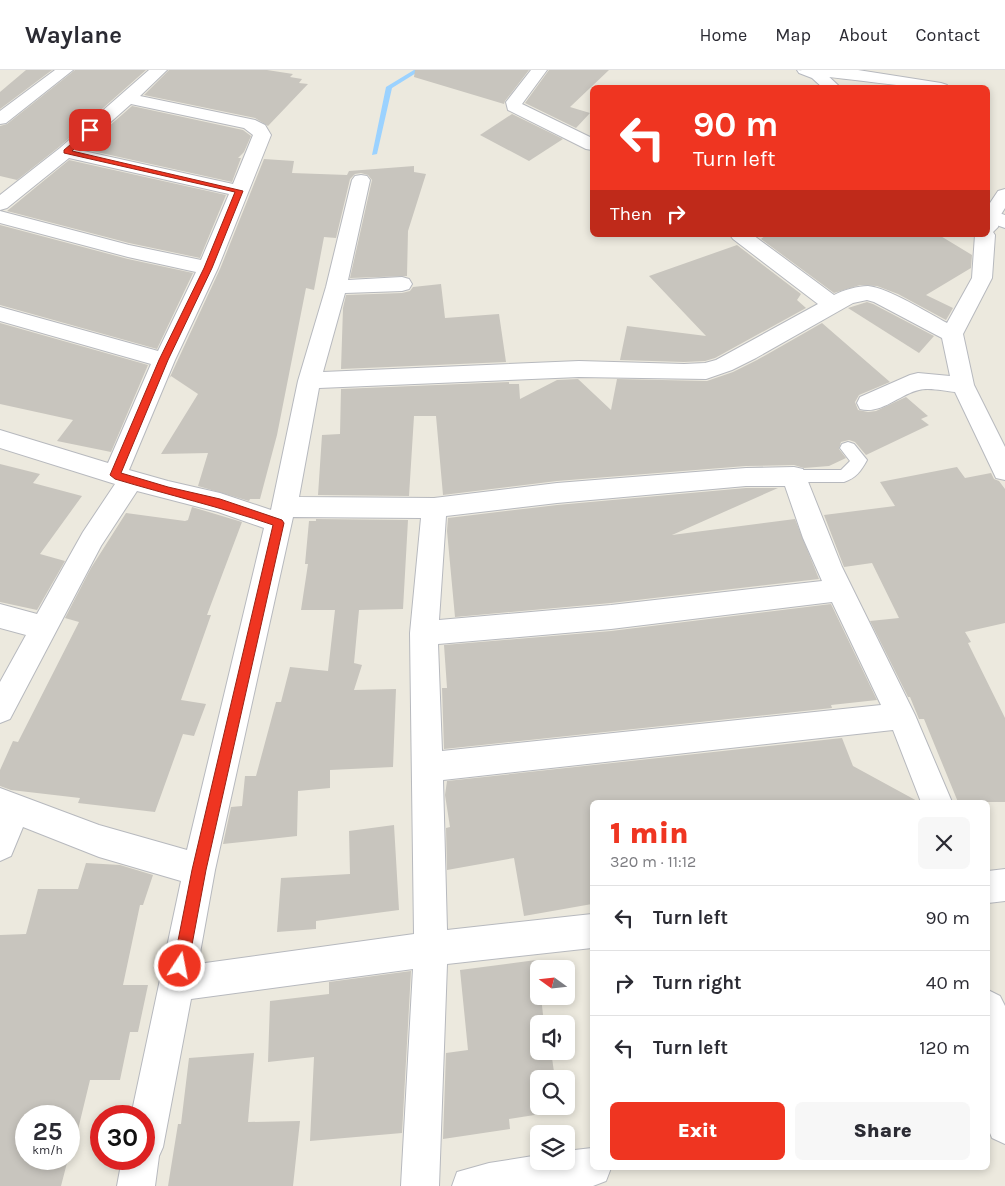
<!DOCTYPE html>
<html lang="en">
<head>
<meta charset="utf-8">
<style>
  :root { --surface:#fff; --page:#f7f7f7; --text:#2b2b33; --muted:#7c7c81; --line:#e1e1e2; --accent:#ef3521 }
  body { margin:0; font-family:Karla,sans-serif; background:var(--page); color:var(--text); height:100vh; display:flex; flex-direction:column; font-size:19px; white-space:nowrap }
  * { box-sizing:border-box; margin:0 }
  p { font-size:16px; color:var(--muted) }
  .icon { flex:none; width:28px; height:28px; fill:none; stroke:currentColor; stroke-width:2; stroke-linecap:round; stroke-linejoin:round }
  .map { position:relative; flex:1; overflow:hidden }
  .drawer { position:absolute; left:590px; top:730px; width:400px; height:370px; display:flex; flex-direction:column; background:var(--surface); border-radius:8px; box-shadow:0 2px 8px #0003 }
  .drawer>* { flex:none }
  .top-card { position:absolute; left:590px; top:15px; width:400px; height:152px; border-radius:8px; box-shadow:0 2px 8px #0003; background:#ef3521; color:#fff; overflow:hidden }
  .needle { width:32px; rotate:285deg }
  .buttons { position:absolute; left:530px; top:890px; display:grid; gap:10px }
  .buttons a { display:grid; place-items:center; width:45px; height:45px; border-radius:8px; background:var(--surface); box-shadow:0 2px 8px #0003; font-size:25px }
  .speed { position:absolute; left:15px; top:1035px; display:flex; gap:10px; font-size:25px; font-weight:700; text-align:center }
  .speed>* { display:grid; place-content:center; width:65px; height:65px; border-radius:50%; background:var(--surface); box-shadow:0 2px 8px #0003; line-height:1 }
  .speed small { font-size:12px; font-weight:400 }
  .speed .limit { border:8px solid #d22; background:#fff; color:#111 }
  .pin { position:absolute; display:grid; place-items:center; width:42px; height:42px; color:#fff; margin:-21px; border-radius:10px; box-shadow:0 2px 8px #0006 }
  .me { position:absolute; width:55px; margin:-28px; rotate:11deg; stroke-linejoin:round; filter:drop-shadow(0 0 4px #0008) }
  .turn { display:flex; align-items:center; gap:18px; height:105px; padding:0 20px; font-size:22px }
  .turn .icon { width:65px; height:65px; stroke-width:2.5 }
  .turn b { display:block; font-size:35px; line-height:42px }
  .then { display:flex; align-items:center; height:48px; padding:0 20px; background:#0003; gap:10px; font-size:19px }
  .round { display:grid; place-items:center; flex:none; width:52px; height:52px; border-radius:8px; background:var(--page) }
  .summary { display:flex; align-items:center; justify-content:space-between; height:85px; padding:0 20px }
  h1 { font-size:30px; font-weight:800; line-height:38px; color:var(--accent) }
  .action { display:flex; gap:10px; margin-top:auto; padding:10px 20px }
  .action a { flex:1; height:58px; border-radius:8px; background:var(--accent); color:#fff; font-size:20px; font-weight:800; line-height:58px; text-align:center }
  .action a+a { background:var(--page); color:var(--text) }
  ul { padding:0; list-style:none }
  li { display:flex; align-items:center; gap:15px; height:65px; padding:0 20px; border-top:1px solid var(--line) }
  li div { flex:1 }
  li b { display:block; font-size:19px }
  li em { font-style:normal }
  header { display:flex; align-items:center; gap:30px; box-sizing:border-box; height:70px; padding:0 25px; background:var(--surface); border-bottom:1px solid var(--line) }
  header strong { font-size:24px }
  nav { display:flex; gap:28px; margin-inline-start:auto; font-size:18px }
  .map>svg:first-child { display:block }
  .lines { fill:none; stroke-linecap:round; stroke-linejoin:round }
  .stream { fill:#9bd2ff; fill-rule:evenodd }
  .building { fill:#c8c5be }
  .service-casing { stroke:#b7b9be; stroke-width:2 }
  .minor-casing { stroke:#b7b9be; stroke-width:2 }
  .secondary-casing { stroke:#b5b8bf; stroke-width:2 }
  .service { fill:#fff; fill-rule:evenodd }
  .minor { fill:#fff; fill-rule:evenodd }
  .secondary { fill:#fff; fill-rule:evenodd }
  .route { fill:#ef3521; stroke:#9b2215 }
</style>
</head>
<body>
<header>
<strong>Waylane</strong>
<nav><a>Home</a><a>Map</a><a>About</a><a>Contact</a></nav>
</header>
<div class="map">
<svg width="1005" height="1116" viewBox="0 0 1005 1116">
  <rect width="100%" height="100%" fill="#ece9de"/>
  <g class="lines">
    <!-- stream -->
    <path class="stream" d="M 414,0 L 421,0 L 392,18 L 377,84 L 372,85 L 386,17 Z"/>
  </g>
  <!-- building -->
  <g class="building">
    <path d="M 26,0 L 52,0 L 0,39 L 0,22 Z"/>
    <path d="M 75,0 L 146,0 L 59,77 L 17,110 L 0,106 L 0,56 L 7,54 Z"/>
    <path d="M 169,0 L 267,0 L 293,4 L 290,7 L 302,9 L 299,13 L 308,14 L 268,56 L 255,48 L 144,25 Z"/>
    <path d="M 415,0 L 529,0 L 505,31 L 504,34 L 414,7 Z"/>
    <path d="M 549,0 L 609,0 L 570,37 L 590,43 L 576,58 L 525,33 Z"/>
    <path d="M 132,36 L 243,60 L 251,66 L 244,82 L 238,88 L 241,88 L 232,112 L 83,79 Z"/>
    <path d="M 512,44 L 563,69 L 529,91 L 480,65 Z"/>
    <path d="M 264,89 L 294,91 L 292,103 L 347,105 L 349,101 L 414,96 L 414,102 L 426,104 L 408,161 L 407,206 L 350,208 L 372,110 L 368,105 L 361,103 L 355,104 L 350,109 L 336,168 L 324,167 L 314,220 L 306,218 L 277,365 L 260,429 L 250,429 L 249,431 L 198,416 L 208,383 L 161,384 L 198,324 L 171,306 L 169,309 L 220,199 Z"/>
    <path d="M 69,90 L 226,125 L 200,188 L 129,173 L 7,141 Z"/>
    <path d="M 0,155 L 128,189 L 193,203 L 157,279 L 0,235 Z"/>
    <path d="M 766,165 L 939,165 L 972,185 L 971,198 L 926,225 L 953,238 L 946,250 L 898,224 L 877,216 L 860,215 L 834,223 L 761,169 Z"/>
    <path d="M 737,175 L 801,224 L 797,230 L 806,238 L 715,288 L 705,291 L 684,292 L 620,290 L 627,256 L 706,266 L 649,206 Z"/>
    <path d="M 441,214 L 445,248 L 499,244 L 506,292 L 341,299 L 343,238 L 346,225 L 402,223 L 410,221 L 413,217 Z"/>
    <path d="M 867,232 L 873,234 L 934,266 L 919,283 L 848,238 Z"/>
    <path d="M 0,253 L 148,295 L 111,382 L 57,371 L 73,350 L 0,334 Z"/>
    <path d="M 822,253 L 890,312 L 859,325 L 855,332 L 858,340 L 868,342 L 876,341 L 906,327 L 928,346 L 921,349 L 929,355 L 866,385 L 855,372 L 849,370 L 841,372 L 839,379 L 846,388 L 829,396 L 804,398 L 794,395 L 746,396 L 557,411 L 443,425 L 436,346 L 414,346 L 409,426 L 318,425 L 322,365 L 340,364 L 341,319 L 509,312 L 509,314 L 519,314 L 520,329 L 557,310 L 578,309 L 611,340 L 617,309 L 707,311 L 733,302 L 757,290 Z"/>
    <path d="M 0,394 L 40,404 L 33,413 L 82,426 L 40,484 L 65,491 L 37,540 L 0,532 Z"/>
    <path d="M 957,397 L 965,408 L 991,403 L 994,409 L 999,411 L 1005,419 L 1005,553 L 965,562 L 971,572 L 968,573 L 1005,648 L 1005,732 L 958,732 L 924,649 L 919,649 L 910,627 L 908,627 L 870,551 L 899,548 L 872,493 L 844,497 L 824,445 L 895,436 L 880,412 Z"/>
    <path d="M 746,418 L 778,418 L 672,465 L 795,449 L 819,509 L 611,533 L 455,547 L 447,461 L 448,448 L 557,435 Z"/>
    <path d="M 192,437 L 242,452 L 207,545 L 211,545 L 181,630 L 206,634 L 194,666 L 183,664 L 155,742 L 78,733 L 80,728 L 11,720 L 0,716 L 0,700 L 13,671 L 18,672 L 79,552 L 65,548 L 91,498 L 126,443 L 185,451 L 188,450 Z"/>
    <path d="M 316,449 L 408,450 L 403,539 L 359,540 L 354,593 L 362,595 L 354,620 L 396,619 L 393,697 L 330,700 L 330,718 L 298,721 L 297,766 L 223,774 L 231,737 L 242,736 L 245,706 L 256,706 L 276,632 L 281,632 L 290,597 L 328,601 L 335,540 L 301,540 L 308,494 L 305,494 L 309,451 L 316,451 Z"/>
    <path d="M 831,534 L 877,630 L 831,635 L 832,638 L 444,679 L 442,618 L 447,618 L 444,575 L 611,561 Z"/>
    <path d="M 842,668 L 853,696 L 919,732 L 592,732 L 592,834 L 524,846 L 514,788 L 447,800 L 446,758 L 450,757 L 445,725 L 447,711 Z"/>
    <path d="M 394,755 L 399,840 L 316,851 L 316,859 L 277,862 L 281,808 L 350,804 L 349,761 Z"/>
    <path d="M 86,793 L 120,795 L 153,805 L 143,835 L 140,835 L 123,915 L 148,915 L 138,962 L 130,962 L 120,1010 L 90,1010 L 74,1076 L 71,1076 L 69,1084 L 69,1046 L 26,1046 L 26,1089 L 68,1089 L 61,1116 L 0,1116 L 0,865 L 26,864 L 38,819 L 78,819 Z"/>
    <path d="M 536,890 L 539,926 L 541,926 L 544,954 L 539,954 L 539,981 L 551,981 L 555,1009 L 539,1009 L 539,1036 L 559,1036 L 560,1041 L 509,1049 L 510,1059 L 443,1069 L 446,983 L 468,980 L 460,900 Z"/>
    <path d="M 411,901 L 402,1063 L 310,1071 L 314,987 L 268,992 L 270,931 L 329,924 L 329,912 Z"/>
    <path d="M 254,983 L 248,1052 L 300,1051 L 293,1116 L 168,1116 L 178,1054 L 181,1054 L 189,988 Z"/>
  </g>
  <g class="lines">
    <!-- service casing -->
    <g class="service-casing">
      <path id="service" d="M 848,372 L 854,374 L 867,390 C 861,401 856,408 844,412 L 794,412 L 788,411 L 786,406 L 788,401 L 794,400 L 841,400 L 850,391 L 840,378 L 842,374 Z"/>
    </g>
    <!-- minor casing -->
    <g class="minor-casing">
      <g id="minor">
        <path d="M 55,0 L 73,0 L 6,53 L 0,54 L 0,41 Z"/>
        <path d="M 149,0 L 167,0 L 140,26 L 255,50 L 265,55 L 271,65 L 218,198 L 175,290 L 129,400 L 168,411 L 220,423 L 271,440 L 298,311 L 326,217 L 352,110 L 355,106 L 361,105 L 367,106 L 370,110 L 348,210 L 402,207 L 409,209 L 412,214 L 409,219 L 402,221 L 345,223 L 323,302 L 579,291 L 684,294 L 705,293 L 716,290 L 818,234 L 733,169 L 730,165 L 753,165 L 834,225 C 843,220 858,216 868,216 C 889,218 928,243 947,253 L 972,208 L 975,165 L 988,165 L 988,136 L 998,121 L 1005,119 L 1005,138 L 1000,146 L 998,157 L 993,162 L 995,165 L 992,208 L 963,264 L 974,315 L 1005,377 L 1005,410 L 996,408 L 955,322 C 945,321 929,317 919,320 C 900,324 881,345 860,339 L 857,333 L 860,327 L 910,305 L 918,303 L 950,306 L 942,268 L 874,232 L 867,230 L 853,233 L 756,288 L 732,300 L 706,309 L 579,307 L 319,318 L 299,427 L 434,428 L 557,413 L 746,398 L 794,397 L 803,399 L 842,497 L 915,645 L 952,732 L 921,732 L 893,660 L 443,710 L 447,860 L 592,844 L 592,878 L 447,894 L 439,1116 L 401,1116 L 413,899 L 191,929 L 163,1077 L 159,1086 L 155,1116 L 117,1116 L 122,1089 L 144,1089 L 144,1046 L 131,1046 L 181,811 L 99,787 L 23,757 L 11,786 L 0,791 L 0,718 L 99,755 L 187,780 L 264,458 L 218,442 L 137,421 L 101,476 L 10,649 L 0,653 L 0,612 L 26,565 L 0,558 L 0,534 L 37,544 L 83,462 L 115,414 L 0,378 L 0,360 L 108,393 L 151,294 L 0,251 L 0,237 L 158,281 L 196,202 L 128,187 L 0,153 L 0,141 L 129,175 L 201,190 L 229,124 L 69,88 L 7,138 L 0,140 L 0,125 L 60,78 ZM 131,34 L 244,58 L 253,65 L 233,114 L 79,80 ZM 746,416 L 785,416 L 803,468 L 822,511 L 611,535 L 439,550 L 446,446 L 557,433 ZM 293,447 L 421,448 L 410,563 L 414,864 L 198,894 L 215,800 ZM 832,532 L 881,635 L 442,681 L 438,574 L 611,559 Z"/>
        <path d="M 531,0 L 547,0 L 522,34 L 592,68 L 592,80 L 586,79 L 508,40 L 506,32 Z"/>
        <path d="M 801,0 L 858,0 L 941,13 L 947,15 L 949,18 C 902,18 856,9 809,5 L 803,3 Z"/>
        <path d="M 1005,799 L 1005,831 L 988,833 L 988,801 Z"/>
        <path d="M 988,920 L 1000,926 L 1005,936 L 1005,1074 L 992,1068 L 988,1058 Z"/>
        <path d="M 592,1078 L 592,1098 L 611,1098 L 606,1111 L 593,1116 L 452,1116 L 457,1102 L 489,1093 L 539,1085 L 539,1091 L 566,1091 L 566,1081 Z"/>
      </g>
    </g>
    <!-- secondary casing -->
    <g class="secondary-casing">
      <g id="secondary">
        <path d="M 797,0 L 824,2 L 841,18 L 823,18 L 812,8 L 799,3 Z"/>
        <path d="M 988,139 L 1005,145 L 1005,158 L 988,152 Z"/>
      </g>
    </g>
    <!-- service -->
    <use href="#service" class="service"/>
    <!-- minor -->
    <use href="#minor" class="minor"/>
    <!-- secondary -->
    <use href="#secondary" class="secondary"/>
  </g>
  <!-- route -->
  <path class="route" d="M 90,58 L 93,59 L 93,62 L 72,81 L 243,121 L 212,198 L 168,290 L 121,403 L 168,417 L 220,429 L 282,450 L 284,453 L 206,800 L 188,896 L 186,901 L 180,903 L 175,901 L 173,896 L 192,800 L 273,455 C 221,437 168,425 115,409 L 110,405 L 159,290 L 204,198 L 235,122 L 64,83 L 64,80 Z"/>
</svg>
<div class="buttons">
<a><svg class="needle" viewBox="-14 -14 28 28"><path d="M0-13l5 13h-10z" fill="#e53935"/><path d="M0 13l5-13h-10z" fill="#7c7c81"/></svg></a>
<a><svg class="icon" aria-label="sound" viewBox="0 0 24 24"><path d="M4 9h4l5-4v14l-5-4H4zM17 9q2 3 0 6"/></svg></a>
<a><svg class="icon" aria-label="search" viewBox="0 0 24 24"><circle cx="10" cy="10" r="6"/><path d="M15 15l6 6"/></svg></a>
<a><svg class="icon" aria-label="layers" viewBox="0 0 24 24"><path d="M12 4l9 5-9 5-9-5zM3 14l9 5 9-5"/></svg></a>
</div>
<div class="speed"><div>25<small>km/h</small></div><div class="limit">30</div></div>
<div class="pin" style="left:90px;top:60px;background:#d93025"><svg class="icon" aria-label="arrive" viewBox="0 0 24 24"><path d="M6 21V4h12l-3 4 3 4H6"/></svg></div>
<svg class="me" style="left:180px;top:896px" viewBox="-20 -20 40 40"><circle r="17" fill="#ef3521" stroke="#fff" stroke-width="3"/><path d="M0-11L8 9 0 5-8 9z" fill="#fff"/></svg>
<div class="top-card">
<div class="turn"><svg class="icon" aria-label="left" viewBox="0 0 24 24"><path d="M17 20v-9H6M10 6l-5 5 5 5"/></svg><div><b>90 m</b>Turn left</div></div>
<div class="then">Then<svg class="icon" aria-label="right" viewBox="0 0 24 24"><path d="M7 20v-9h11M14 6l5 5-5 5"/></svg></div>
</div>
<section class="drawer">
<div class="summary"><div><h1>1 min</h1><p>320 m · 11:12</p></div><a class="round"><svg class="icon" aria-label="close" viewBox="0 0 24 24"><path d="M6 6l12 12M18 6L6 18"/></svg></a></div>
<ul>
<li><svg class="icon" aria-label="left" viewBox="0 0 24 24"><path d="M17 20v-9H6M10 6l-5 5 5 5"/></svg><div><b>Turn left</b></div><em>90 m</em></li>
<li><svg class="icon" aria-label="right" viewBox="0 0 24 24"><path d="M7 20v-9h11M14 6l5 5-5 5"/></svg><div><b>Turn right</b></div><em>40 m</em></li>
<li><svg class="icon" aria-label="left" viewBox="0 0 24 24"><path d="M17 20v-9H6M10 6l-5 5 5 5"/></svg><div><b>Turn left</b></div><em>120 m</em></li>
</ul>
<div class="action"><a>Exit</a><a>Share</a></div>
</section>
</div>
</body>
</html>
